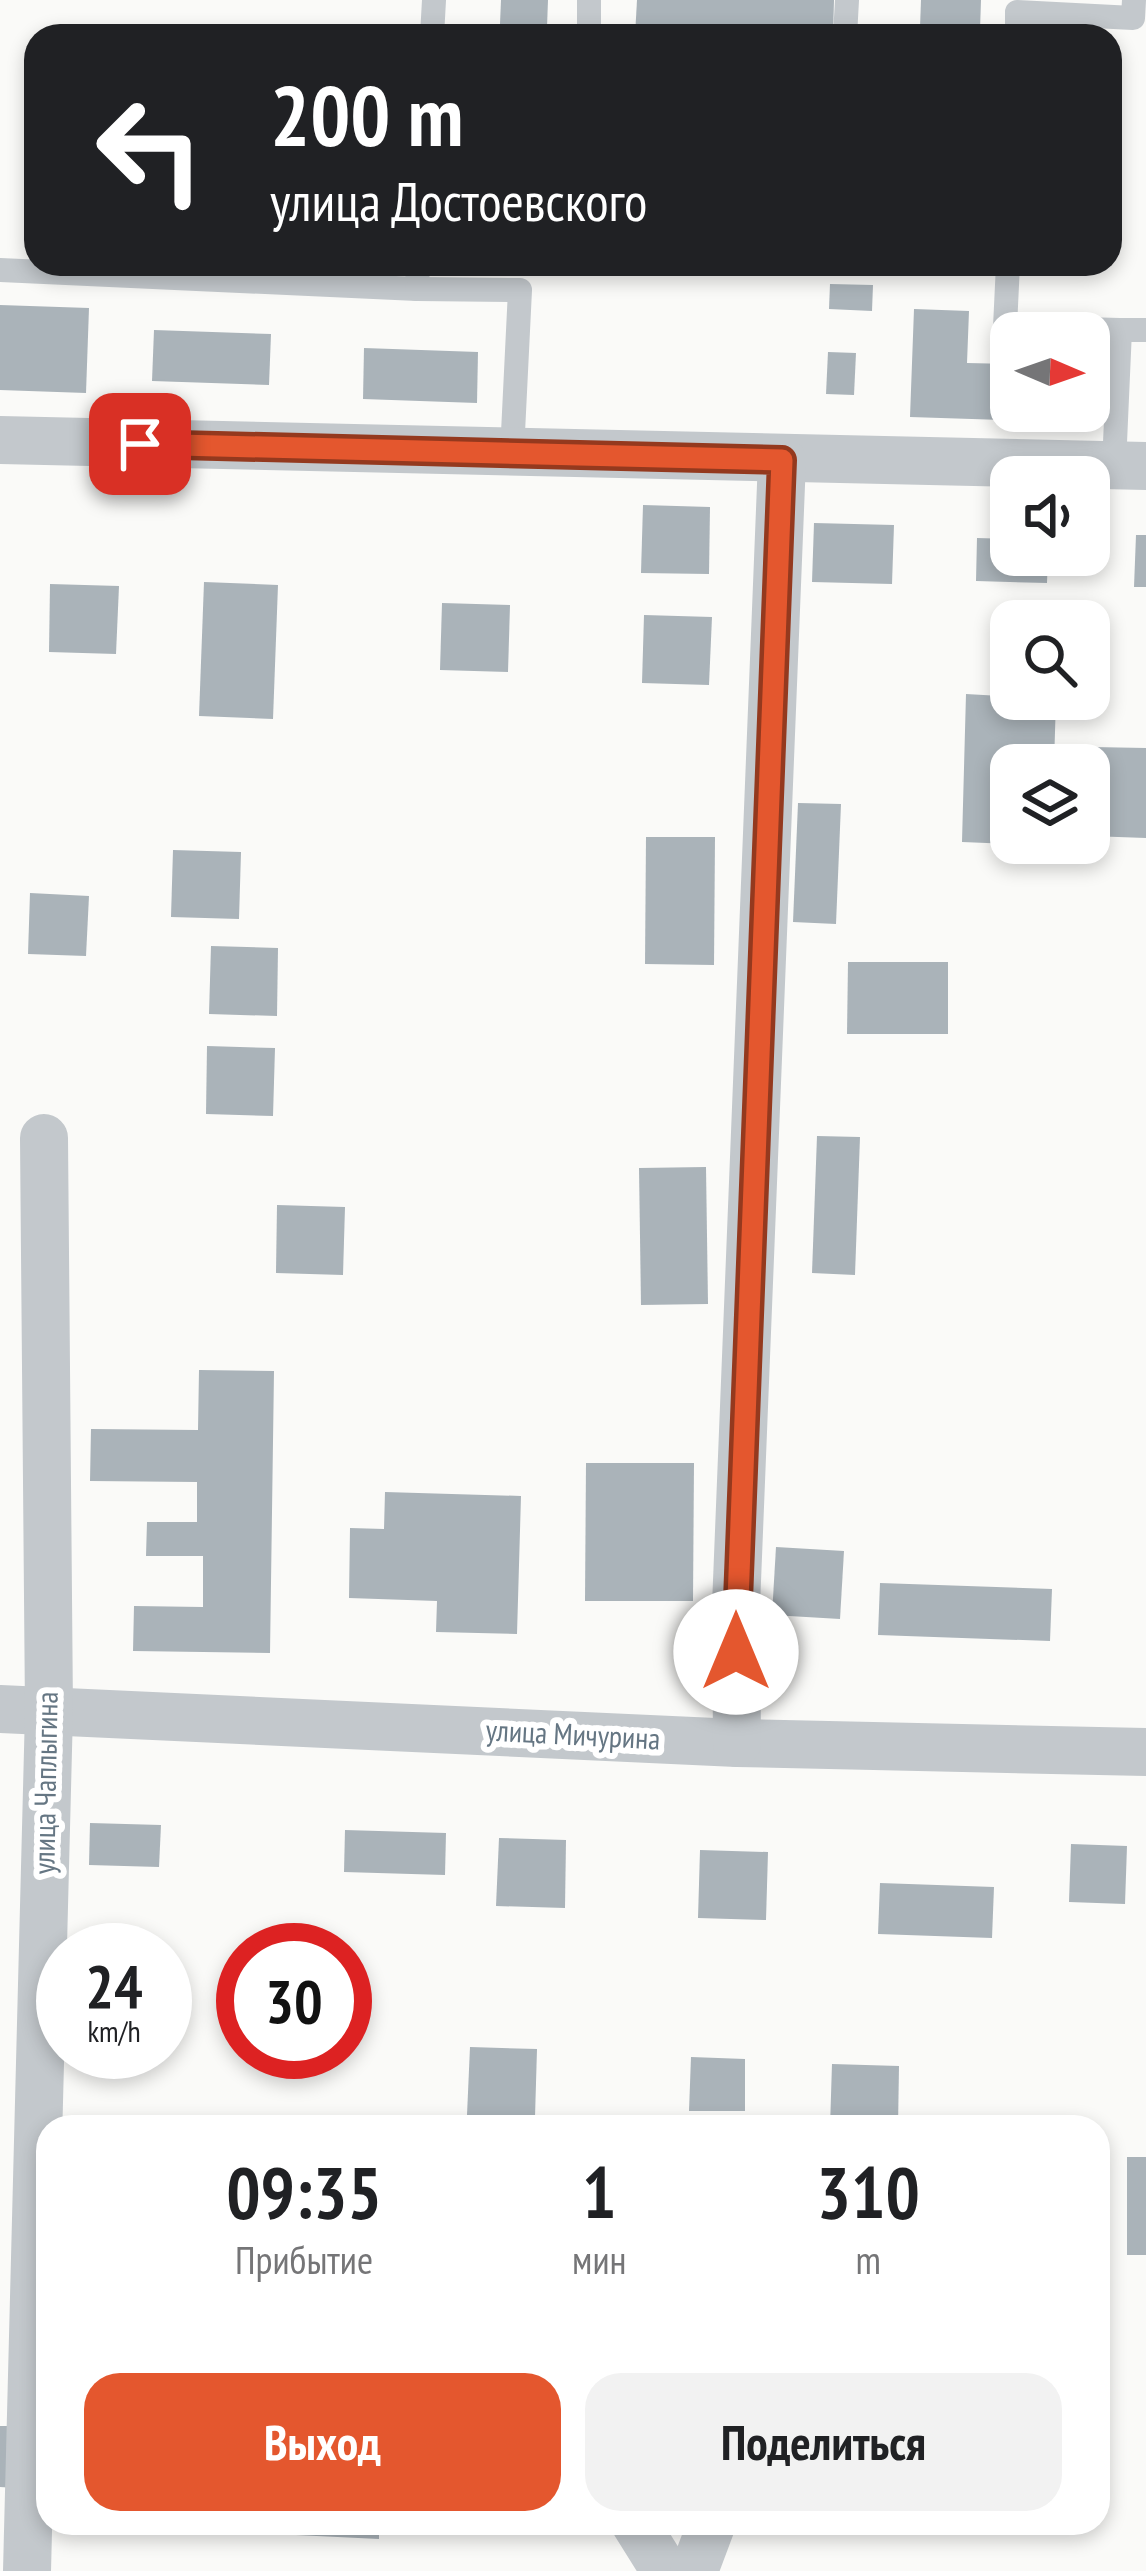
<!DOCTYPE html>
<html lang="ru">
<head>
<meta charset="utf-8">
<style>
  :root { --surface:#fff; --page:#f2f2f2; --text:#202124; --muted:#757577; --accent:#e4572e }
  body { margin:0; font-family:"PT Sans Narrow",sans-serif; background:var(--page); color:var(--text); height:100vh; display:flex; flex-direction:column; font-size:45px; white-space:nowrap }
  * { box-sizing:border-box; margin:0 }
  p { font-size:39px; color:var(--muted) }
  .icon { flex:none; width:66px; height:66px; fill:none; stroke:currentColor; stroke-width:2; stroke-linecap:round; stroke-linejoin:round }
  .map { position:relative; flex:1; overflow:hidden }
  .side { position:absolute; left:36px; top:2115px; width:1074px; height:420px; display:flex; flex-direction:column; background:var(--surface); border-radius:36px; box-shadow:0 6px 18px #0003 }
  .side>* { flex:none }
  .banner { position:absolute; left:24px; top:24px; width:1098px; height:252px; border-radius:36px; box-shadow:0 6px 18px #0003; background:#202124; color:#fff; overflow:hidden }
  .needle { width:78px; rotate:92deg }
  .controls { position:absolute; left:990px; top:312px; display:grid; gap:24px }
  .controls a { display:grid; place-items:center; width:120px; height:120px; border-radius:24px; background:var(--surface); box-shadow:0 6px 18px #0003; font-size:60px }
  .speed { position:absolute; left:36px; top:1923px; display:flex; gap:24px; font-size:60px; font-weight:700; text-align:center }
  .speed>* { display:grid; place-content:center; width:156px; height:156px; border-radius:50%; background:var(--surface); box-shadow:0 6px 18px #0003; line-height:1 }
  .speed small { font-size:30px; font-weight:400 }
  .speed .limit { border:18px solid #d22; background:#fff; color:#111 }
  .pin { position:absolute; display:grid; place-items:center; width:102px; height:102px; color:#fff; margin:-51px; border-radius:24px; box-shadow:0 6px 18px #0006 }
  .me { position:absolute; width:132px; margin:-66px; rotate:0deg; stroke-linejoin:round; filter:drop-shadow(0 0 9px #0008) }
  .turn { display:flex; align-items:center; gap:42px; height:252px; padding:0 48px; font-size:54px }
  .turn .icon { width:156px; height:156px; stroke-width:2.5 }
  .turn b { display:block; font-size:84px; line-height:102px }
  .eta { display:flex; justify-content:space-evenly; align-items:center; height:204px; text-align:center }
  .eta b { font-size:72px; font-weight:700; line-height:84px }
  .button { display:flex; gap:24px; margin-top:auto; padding:24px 48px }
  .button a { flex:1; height:138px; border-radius:36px; background:var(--accent); color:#fff; font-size:48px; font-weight:700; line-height:138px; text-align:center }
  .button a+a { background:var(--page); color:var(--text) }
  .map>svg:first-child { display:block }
  .building { fill:#aab3b9 }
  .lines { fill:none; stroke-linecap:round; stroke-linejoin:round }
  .service { stroke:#c3c8cc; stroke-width:24 }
  .minor { stroke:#c3c8cc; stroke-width:48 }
  .route-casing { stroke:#94391e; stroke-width:30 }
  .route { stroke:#e4572e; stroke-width:21 }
  .labels { text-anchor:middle; stroke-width:12; stroke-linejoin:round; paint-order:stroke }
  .street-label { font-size:30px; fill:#657683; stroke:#fff }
</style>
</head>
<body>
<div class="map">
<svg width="1146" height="2571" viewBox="0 0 1146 2571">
  <rect width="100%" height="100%" fill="#fafaf8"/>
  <!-- building -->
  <g class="building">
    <path d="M 501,0 L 548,0 L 547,27 L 500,24 Z"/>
    <path d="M 637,0 L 834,0 L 833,36 L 635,36 Z"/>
    <path d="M 921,0 L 981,0 L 980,30 L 920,28 Z"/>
    <path d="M 830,284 L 873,285 L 872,311 L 829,309 Z"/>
    <path d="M 0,305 L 89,308 L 86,393 L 0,390 Z"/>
    <path d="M 914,309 L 969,311 L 967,363 L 1011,364 L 1011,411 L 1089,411 L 1089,367 L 1097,367 L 1095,423 L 910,417 Z"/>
    <path d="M 154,330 L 271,334 L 269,385 L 152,381 Z"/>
    <path d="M 364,348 L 478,352 L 477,403 L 363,399 Z"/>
    <path d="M 828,352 L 856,353 L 854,395 L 826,394 Z"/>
    <path d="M 643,505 L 710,507 L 709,574 L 641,573 Z"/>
    <path d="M 814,523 L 894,525 L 892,584 L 812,582 Z"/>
    <path d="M 1136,535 L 1146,535 L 1146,587 L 1134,587 Z"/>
    <path d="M 977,538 L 1011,539 L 1011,555 L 1048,555 L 1047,583 L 976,581 Z"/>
    <path d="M 204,582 L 278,585 L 273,719 L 199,716 Z"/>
    <path d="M 50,584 L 119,586 L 116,654 L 49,652 Z"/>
    <path d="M 442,603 L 510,605 L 508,672 L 440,670 Z"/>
    <path d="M 644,615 L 712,617 L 709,685 L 642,683 Z"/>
    <path d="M 966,694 L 1056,699 L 1054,765 L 1011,765 L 1011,844 L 962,842 Z"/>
    <path d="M 1092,747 L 1146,748 L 1146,838 L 1090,836 Z"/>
    <path d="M 798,803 L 841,804 L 836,924 L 793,922 Z"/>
    <path d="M 646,837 L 715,837 L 714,965 L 645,964 Z"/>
    <path d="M 173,850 L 241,852 L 239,919 L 171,917 Z"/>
    <path d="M 30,893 L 89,896 L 86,956 L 28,954 Z"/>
    <path d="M 211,946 L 278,948 L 277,1016 L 209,1014 Z"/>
    <path d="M 848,962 L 948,962 L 948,1034 L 847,1034 Z"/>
    <path d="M 207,1046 L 275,1048 L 273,1116 L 206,1114 Z"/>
    <path d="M 817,1136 L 860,1137 L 855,1275 L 812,1273 Z"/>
    <path d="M 706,1167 L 708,1304 L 641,1305 L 639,1168 Z"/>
    <path d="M 277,1205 L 345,1207 L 343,1275 L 276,1273 Z"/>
    <path d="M 199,1370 L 274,1371 L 270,1653 L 133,1651 L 134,1606 L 203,1607 L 203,1556 L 146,1556 L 147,1522 L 197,1522 L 197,1482 L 90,1481 L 91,1429 L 198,1430 Z"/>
    <path d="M 586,1463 L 694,1463 L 693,1601 L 585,1601 Z"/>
    <path d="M 385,1492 L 521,1496 L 517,1634 L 436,1632 L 437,1601 L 349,1598 L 350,1528 L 384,1529 Z"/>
    <path d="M 776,1547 L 844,1551 L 840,1619 L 772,1615 Z"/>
    <path d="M 880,1583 L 1052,1589 L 1050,1641 L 878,1635 Z"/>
    <path d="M 90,1823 L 161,1825 L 159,1867 L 89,1865 Z"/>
    <path d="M 345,1830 L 446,1833 L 445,1875 L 344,1872 Z"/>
    <path d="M 499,1838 L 566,1840 L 565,1908 L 496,1906 Z"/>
    <path d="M 1071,1844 L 1127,1846 L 1125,1904 L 1069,1902 Z"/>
    <path d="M 700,1850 L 768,1852 L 766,1920 L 698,1918 Z"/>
    <path d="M 880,1883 L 994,1887 L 992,1938 L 878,1934 Z"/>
    <path d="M 470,2047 L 537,2049 L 535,2117 L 467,2115 Z"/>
    <path d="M 691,2057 L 745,2059 L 745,2111 L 689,2111 Z"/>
    <path d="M 832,2064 L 899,2066 L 898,2127 L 830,2127 Z"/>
    <rect x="1127" y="2157" width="19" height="98"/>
    <path d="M 0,2426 L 19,2426 L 16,2488 L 0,2487 Z"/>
    <path d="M 276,2523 L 379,2523 L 379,2539 L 275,2534 Z"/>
  </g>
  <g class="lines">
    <!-- service -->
    <g class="service">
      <path d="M 432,36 L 434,0"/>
      <path d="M 589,36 L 589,0"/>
      <path d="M 845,36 L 847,0"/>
      <path d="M 1017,36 L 1017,12 L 1133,18 L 1134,0"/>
      <path d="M 1008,264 L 1005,327 L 1120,330"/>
      <path d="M 0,270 L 417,289 L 418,264"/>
      <path d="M 417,289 L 520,290 L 512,453"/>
      <path d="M 1114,465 L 1120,330 L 1146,330"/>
    </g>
    <!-- minor -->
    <g class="minor">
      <path d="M 0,440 L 1146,466"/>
      <path d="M 0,1709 L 737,1743 L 1146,1752"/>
      <path d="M 737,1743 L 736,1606 L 782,460"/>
      <path d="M 635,2523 L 665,2571"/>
      <path d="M 27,2571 L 49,1711 L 44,1138"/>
      <path d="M 694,2571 L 712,2523"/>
    </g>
  </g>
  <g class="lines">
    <!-- route casing -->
    <g class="route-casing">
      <path id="route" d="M 140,444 L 782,460 L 736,1652"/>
    </g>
    <!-- route -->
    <use href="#route" class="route"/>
  </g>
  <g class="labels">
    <!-- street labels -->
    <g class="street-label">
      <text transform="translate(573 1735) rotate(3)" y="10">улица Мичурина</text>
      <text transform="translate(46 1783) rotate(-89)" y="10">улица Чаплыгина</text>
    </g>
  </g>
</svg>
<div class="controls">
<a><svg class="needle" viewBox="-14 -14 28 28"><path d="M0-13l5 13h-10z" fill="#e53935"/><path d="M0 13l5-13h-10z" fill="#757577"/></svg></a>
<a><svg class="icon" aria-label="sound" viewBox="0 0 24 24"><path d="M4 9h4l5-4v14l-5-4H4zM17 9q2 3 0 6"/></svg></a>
<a><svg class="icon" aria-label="search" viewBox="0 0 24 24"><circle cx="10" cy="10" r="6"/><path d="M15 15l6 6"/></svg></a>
<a><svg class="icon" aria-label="layers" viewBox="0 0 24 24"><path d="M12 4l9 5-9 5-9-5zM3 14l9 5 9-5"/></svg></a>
</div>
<div class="speed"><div>24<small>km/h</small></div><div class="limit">30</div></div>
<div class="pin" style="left:140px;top:444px;background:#d93025"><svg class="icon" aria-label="arrive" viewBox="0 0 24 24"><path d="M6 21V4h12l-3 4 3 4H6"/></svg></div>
<svg class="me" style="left:736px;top:1652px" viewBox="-20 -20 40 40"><circle r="19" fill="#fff"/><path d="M0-13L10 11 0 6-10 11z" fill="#e4572e"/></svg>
<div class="banner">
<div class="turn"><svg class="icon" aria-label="left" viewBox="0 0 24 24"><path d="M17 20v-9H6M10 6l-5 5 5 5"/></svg><div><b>200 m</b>улица Достоевского</div></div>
</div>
<section class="side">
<div class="eta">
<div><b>09:35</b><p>Прибытие</p></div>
<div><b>1</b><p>мин</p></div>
<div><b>310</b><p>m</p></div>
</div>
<div class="button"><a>Выход</a><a>Поделиться</a></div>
</section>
</div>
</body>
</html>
